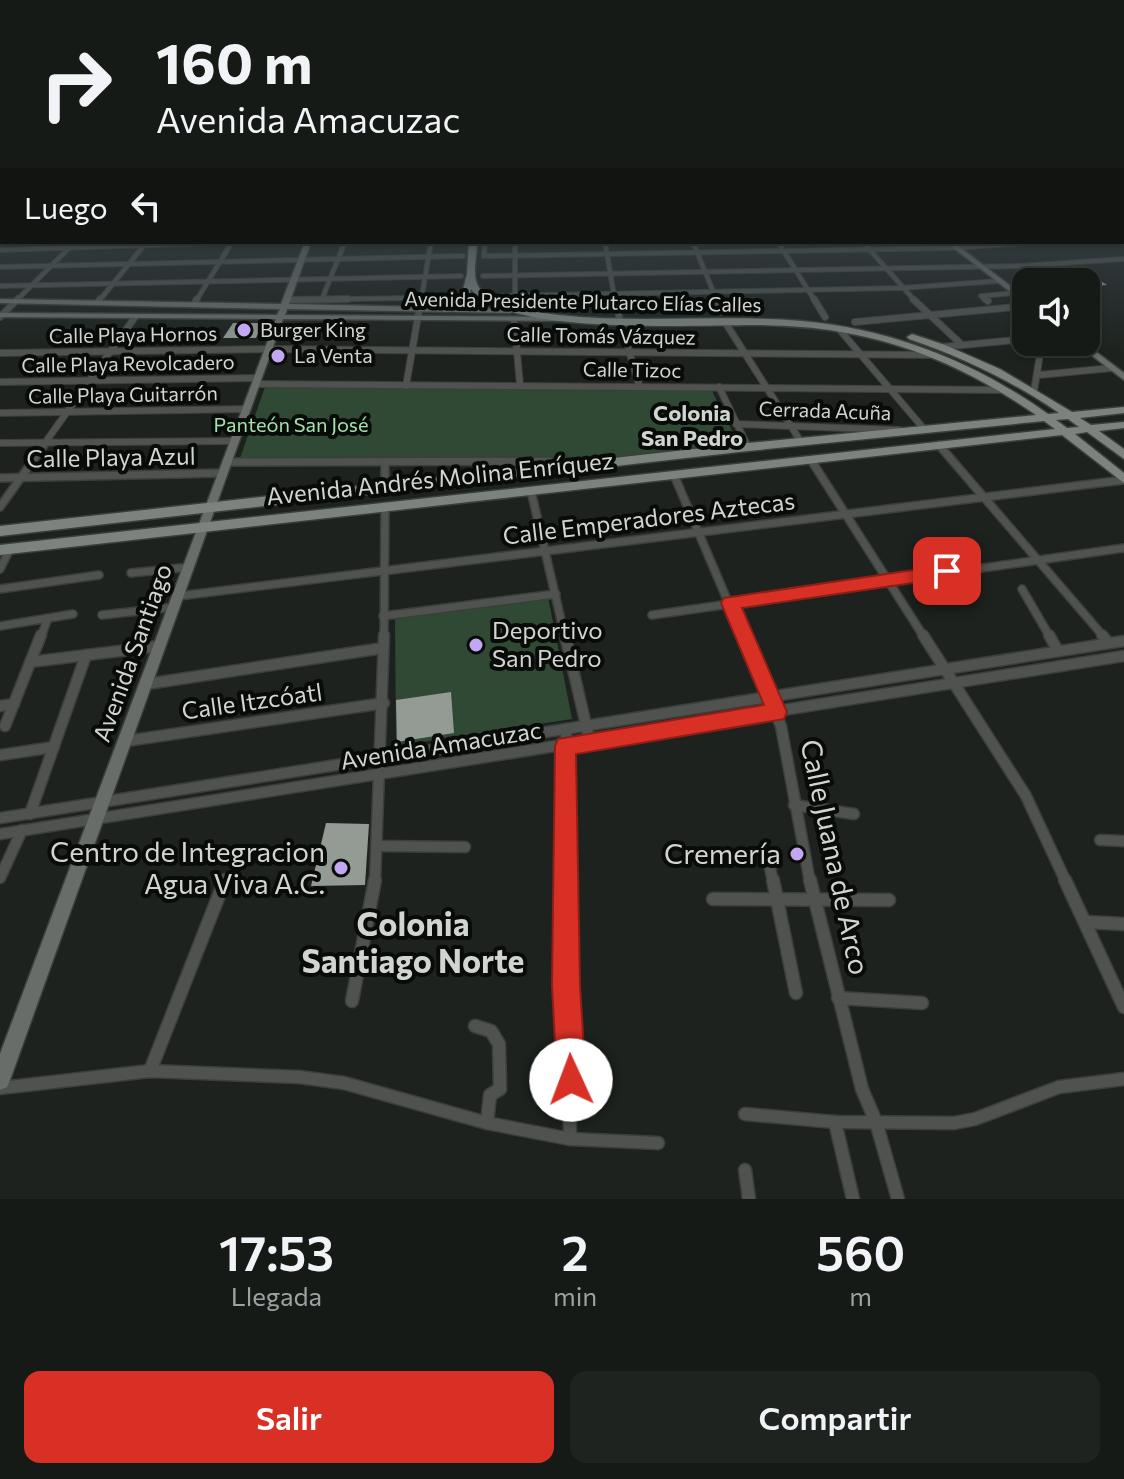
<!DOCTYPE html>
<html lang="es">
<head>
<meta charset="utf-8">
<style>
  :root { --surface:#161a16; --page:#1f231f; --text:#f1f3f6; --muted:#9ea1a1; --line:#353835; --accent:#d93025 }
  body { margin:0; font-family:Commissioner,sans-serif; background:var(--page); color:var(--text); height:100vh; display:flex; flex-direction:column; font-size:30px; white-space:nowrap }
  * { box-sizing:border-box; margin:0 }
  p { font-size:26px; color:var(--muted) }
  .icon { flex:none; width:44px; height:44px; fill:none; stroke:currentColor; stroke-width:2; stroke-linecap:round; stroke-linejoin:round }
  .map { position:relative; height:1199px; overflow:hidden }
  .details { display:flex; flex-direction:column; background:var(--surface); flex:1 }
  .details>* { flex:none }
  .guide { position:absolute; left:0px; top:0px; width:1124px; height:244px; box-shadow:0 2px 6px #0004,0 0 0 2px var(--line); background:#161a16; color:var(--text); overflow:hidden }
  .controls { position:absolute; left:1012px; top:268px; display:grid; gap:16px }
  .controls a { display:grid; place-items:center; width:88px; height:88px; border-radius:16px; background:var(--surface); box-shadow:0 2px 6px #0004,0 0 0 2px var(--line); font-size:40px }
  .pin { position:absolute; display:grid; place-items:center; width:68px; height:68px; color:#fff; margin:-34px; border-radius:16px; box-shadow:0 4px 12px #0006 }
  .me { position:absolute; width:88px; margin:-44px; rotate:358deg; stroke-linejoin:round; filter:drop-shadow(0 0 6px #0008) }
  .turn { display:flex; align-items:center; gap:28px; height:168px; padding:0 24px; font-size:36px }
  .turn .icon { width:104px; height:104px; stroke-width:2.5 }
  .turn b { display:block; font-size:56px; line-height:68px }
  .then { display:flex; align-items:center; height:76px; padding:0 24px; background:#0003; gap:16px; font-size:30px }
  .eta { display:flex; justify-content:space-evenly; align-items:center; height:136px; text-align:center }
  .eta b { font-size:48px; font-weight:600; line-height:56px }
  .primary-button { display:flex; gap:16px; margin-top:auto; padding:16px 24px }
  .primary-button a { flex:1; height:92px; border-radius:16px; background:var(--accent); color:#fff; font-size:32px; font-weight:600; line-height:92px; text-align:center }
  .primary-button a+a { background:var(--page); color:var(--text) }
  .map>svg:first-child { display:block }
  .green { fill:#2f4934 }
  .building { fill:#949b95 }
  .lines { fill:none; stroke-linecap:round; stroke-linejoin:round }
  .street-far4-casing { stroke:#3a3f3b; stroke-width:6 }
  .street-far3-casing { stroke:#3a3f3b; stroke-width:8 }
  .street-far2-casing { stroke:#3a3f3b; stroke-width:10 }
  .street-far1-casing { stroke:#3a3f3b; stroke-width:13 }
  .street-casing { stroke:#3a3f3b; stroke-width:15 }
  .secondary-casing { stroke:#3a3f3b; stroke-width:3 }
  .primary-casing { stroke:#3a3f3b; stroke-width:3 }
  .street-far4 { stroke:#4f524f; stroke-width:4 }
  .street-far3 { stroke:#4f524f; stroke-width:6 }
  .street-far2 { stroke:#4f524f; stroke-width:7 }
  .street-far1 { stroke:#4f524f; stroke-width:10 }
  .street { stroke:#4f524f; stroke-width:12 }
  .secondary { fill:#686d69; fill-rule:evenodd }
  .primary { fill:#7c827d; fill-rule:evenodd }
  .route { fill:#d93025; stroke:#8d1f18; stroke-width:2 }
  .poi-dot { fill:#c2a8f3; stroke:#090b09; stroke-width:3 }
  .labels { text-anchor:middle; stroke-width:8; stroke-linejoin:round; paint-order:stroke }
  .far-street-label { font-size:20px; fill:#d1d5d1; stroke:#090b09 }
  .far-poi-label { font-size:20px; fill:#d1d5d1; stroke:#090b09; text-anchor:start }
  .far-park-label { font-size:20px; fill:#a3e1af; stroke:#090b09 }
  .far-neighbourhood-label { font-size:22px; font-weight:bold; fill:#d1d5d1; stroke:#090b09 }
  .street-label { font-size:24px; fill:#d1d5d1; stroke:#090b09 }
  .poi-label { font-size:24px; fill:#d1d5d1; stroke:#090b09; text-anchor:start }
  .near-poi-label { font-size:28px; fill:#d1d5d1; stroke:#090b09; text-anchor:end }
  .near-street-label { font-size:28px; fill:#d1d5d1; stroke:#090b09 }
  .near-neighbourhood-label { font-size:32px; font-weight:bold; fill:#d1d5d1; stroke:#090b09 }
</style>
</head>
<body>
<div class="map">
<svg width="1124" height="1199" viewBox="0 0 1124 1199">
  <rect width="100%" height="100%" fill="#1d221e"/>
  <!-- green -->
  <g class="green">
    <path d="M 265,387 L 712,391 L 739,445 L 614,460 L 239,461 Z"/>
    <path d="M 548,597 L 572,719 L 396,746 L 395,617 Z"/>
  </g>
  <!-- building -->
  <g class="building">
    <path d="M 1085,270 L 1107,285 L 1086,287 L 1086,282 L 1030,282 L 1030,276 L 1039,276 L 1034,272 Z"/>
    <path d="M 233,323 L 263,323 L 256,338 L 223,338 Z"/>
    <path d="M 451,692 L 454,733 L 397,742 L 396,700 Z"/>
    <path d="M 326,823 L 369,824 L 365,885 L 311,886 Z"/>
  </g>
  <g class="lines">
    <!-- street-far4 casing -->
    <g class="street-far4-casing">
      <g id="street-far4">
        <path d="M 515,242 L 515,296"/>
        <path d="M 605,242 L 615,301"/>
        <path d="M 693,242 L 717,301"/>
        <path d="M 778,242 L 815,301"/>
        <path d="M 863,242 L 915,301"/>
        <path d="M 0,250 L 245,242"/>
        <path d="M 484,256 L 485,242"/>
        <path d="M 488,256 L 956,248 L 1040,242"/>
        <path d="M 0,267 L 463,256"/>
        <path d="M 483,276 L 1021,266 L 1124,259"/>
        <path d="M 0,286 L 461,276"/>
        <path d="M 501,296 L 901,288 L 999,281"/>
        <path d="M 322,299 L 345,242"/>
        <path d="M 287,300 L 467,297"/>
        <path d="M 16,301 L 72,245"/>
        <path d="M 99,301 L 145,244"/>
        <path d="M 196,301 L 232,242"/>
        <path d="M 421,301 L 431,242"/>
        <path d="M 988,301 L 981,296 L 1014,293"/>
      </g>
    </g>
    <!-- street-far3 casing -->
    <g class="street-far3-casing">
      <g id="street-far3">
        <path d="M 614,299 L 639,385"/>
        <path d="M 716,299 L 721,312"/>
        <path d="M 814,299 L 825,317"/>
        <path d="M 913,299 L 962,345"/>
        <path d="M 985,299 L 988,301"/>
        <path d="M 287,300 L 348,299"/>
        <path d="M 98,302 L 100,299"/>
        <path d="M 194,304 L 197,299"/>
        <path d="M 0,317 L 18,299"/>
        <path d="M 514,320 L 520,385"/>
        <path d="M 725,322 L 801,442"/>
        <path d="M 855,322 L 1026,306"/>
        <path d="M 839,329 L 924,429"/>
        <path d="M 942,347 L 1026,339"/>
        <path d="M 0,353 L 267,349 L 934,355"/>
        <path d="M 1039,375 L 1112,368"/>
        <path d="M 0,382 L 257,378"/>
        <path d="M 255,384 L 1004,390"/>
        <path d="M 406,386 L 421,299"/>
        <path d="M 719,387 L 748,447"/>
        <path d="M 1034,391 L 1042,342"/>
        <path d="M 0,413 L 246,409"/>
        <path d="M 736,424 L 899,430"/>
        <path d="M 0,443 L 234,441"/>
        <path d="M 42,447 L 135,317"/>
      </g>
    </g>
    <!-- street-far2 casing -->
    <g class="street-far2-casing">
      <g id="street-far2">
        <path d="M 939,445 L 1104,637"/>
        <path d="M 811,460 L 924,637"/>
        <path d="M 226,462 L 593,461"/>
        <path d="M 385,462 L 385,487"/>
        <path d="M 674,475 L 743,637"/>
        <path d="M 0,478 L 222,473"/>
        <path d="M 531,491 L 565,637"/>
        <path d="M 0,507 L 44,445"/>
        <path d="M 0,569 L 10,549"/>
        <path d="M 131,573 L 190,567"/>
        <path d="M 0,589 L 99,575"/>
        <path d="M 1022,589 L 1050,637"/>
        <path d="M 179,596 L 1124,480"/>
        <path d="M 102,615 L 175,607"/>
        <path d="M 652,615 L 1124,548"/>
        <path d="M 383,616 L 556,594"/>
        <path d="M 0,626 L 73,614"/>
        <path d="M 41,637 L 48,618"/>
        <path d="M 384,637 L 385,507"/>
      </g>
    </g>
    <!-- street-far1 casing -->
    <g class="street-far1-casing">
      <g id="street-far1">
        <path d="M 565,635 L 590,742"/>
        <path d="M 742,635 L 781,726 L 810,882"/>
        <path d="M 923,635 L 1026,796 L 1066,882"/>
        <path d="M 1049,635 L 1058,651"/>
        <path d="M 1102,635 L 1109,643"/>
        <path d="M 30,662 L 160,646"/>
        <path d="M 147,684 L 383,648"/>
        <path d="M 0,706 L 14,704"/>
        <path d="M 5,726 L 41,635"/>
        <path d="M 566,732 L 567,882"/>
        <path d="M 126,741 L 384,703"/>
        <path d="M 0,755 L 54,747"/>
        <path d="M 794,805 L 854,814"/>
        <path d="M 30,814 L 86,655"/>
        <path d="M 0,818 L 1124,641"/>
        <path d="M 0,834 L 1124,656"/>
        <path d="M 1100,840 L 1124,841"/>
        <path d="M 378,846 L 465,847"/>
        <path d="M 768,858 L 773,882"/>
        <path d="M 0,878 L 22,830"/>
        <path d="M 375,882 L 384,635"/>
      </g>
    </g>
    <!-- street casing -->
    <g class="street-casing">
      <g id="street">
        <path d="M 567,880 L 570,1139"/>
        <path d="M 773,880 L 796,993"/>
        <path d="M 810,880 L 862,1089 L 876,1122 L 898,1199"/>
        <path d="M 1065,880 L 1124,1007"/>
        <path d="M 713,899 L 889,900"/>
        <path d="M 1085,922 L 1124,924"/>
        <path d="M 838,998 L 922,1003"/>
        <path d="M 352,1001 L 375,880"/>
        <path d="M 475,1026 L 491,1031 L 499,1044 L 500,1089 L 490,1095 L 487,1123"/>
        <path d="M 150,1071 L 225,880"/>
        <path d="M 0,1088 L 150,1071 L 299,1077 L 344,1083 L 487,1123 L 570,1139 L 658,1143"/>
        <path d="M 745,1114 L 835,1122 L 954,1123 L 975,1119 L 1059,1087 L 1124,1079"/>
        <path d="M 835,1122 L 853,1199"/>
        <path d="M 745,1170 L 749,1199"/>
      </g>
    </g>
    <!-- secondary casing -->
    <g class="secondary-casing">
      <g id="secondary">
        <rect x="0" y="215" width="2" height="4"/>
        <path d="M 1122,230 L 1124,231 L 1124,235 L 1122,234 Z"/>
        <path d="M 305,242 L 311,242 L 289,304 L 510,309 L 514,311 L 510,313 L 287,309 L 285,315 L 567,317 L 571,319 L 567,321 L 283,319 L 10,1080 L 7,1087 L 0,1090 L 0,1054 L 276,319 L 0,317 L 0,313 L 277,315 L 280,309 L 0,303 L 0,299 L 281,304 Z"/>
        <path d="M 946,242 L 953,242 L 1026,298 L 1026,304 Z"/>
        <path d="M 1074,342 L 1083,342 L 1124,373 L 1124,380 Z"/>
      </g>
    </g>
    <!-- primary casing -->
    <g class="primary-casing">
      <path id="primary" d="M 469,242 L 477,242 C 477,258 469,282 484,293 C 506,309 533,312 559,315 C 640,324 721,314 802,321 C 892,329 975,362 1048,414 L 1059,413 C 1012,381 962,357 909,339 L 907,337 L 912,334 L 945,345 L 1000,369 L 1072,412 L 1124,407 L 1124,413 L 1080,418 L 1091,425 L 1124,422 L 1124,428 L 1099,431 L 1124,449 L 1124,459 L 1087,432 L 1075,434 L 1124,473 L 1124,483 L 1062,435 L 0,555 L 0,545 L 1055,429 L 1044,421 L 748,451 L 0,536 L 0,526 L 748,443 L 1036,415 C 977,374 913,344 841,332 C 815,327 789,326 762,325 C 702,324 507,337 471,289 L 467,306 L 444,312 L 444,308 L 460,302 L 467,274 ZM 1068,419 L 1079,427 L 1067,428 L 1056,420 Z"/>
    </g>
    <!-- street-far4 -->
    <use href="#street-far4" class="street-far4"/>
    <!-- street-far3 -->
    <use href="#street-far3" class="street-far3"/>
    <!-- street-far2 -->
    <use href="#street-far2" class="street-far2"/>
    <!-- street-far1 -->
    <use href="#street-far1" class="street-far1"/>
    <!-- street -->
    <use href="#street" class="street"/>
    <!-- secondary -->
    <use href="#secondary" class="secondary"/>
    <!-- primary -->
    <use href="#primary" class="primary"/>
  </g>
  <!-- sky -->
  <linearGradient id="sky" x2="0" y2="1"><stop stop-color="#101310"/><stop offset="0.53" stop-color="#3a444c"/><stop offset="1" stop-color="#3a444c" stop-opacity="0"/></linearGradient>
  <rect width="1124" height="355" fill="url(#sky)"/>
  <!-- route -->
  <path class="route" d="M 947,565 L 956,571 L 947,578 L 742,608 L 787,712 L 784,719 L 576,754 L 580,986 L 586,1080 L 582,1091 L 571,1095 L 561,1091 L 557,1080 L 552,986 L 555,746 L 558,739 L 764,705 L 721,603 L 724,598 Z"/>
  <!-- markers -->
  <g class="poi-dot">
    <circle cx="244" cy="330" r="8"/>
    <circle cx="278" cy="356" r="8"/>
    <circle cx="476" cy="645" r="8"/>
    <circle cx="797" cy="854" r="8"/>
    <circle cx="341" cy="868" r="8"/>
  </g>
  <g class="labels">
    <!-- far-street labels -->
    <g class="far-street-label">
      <text transform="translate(583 302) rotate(1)" y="7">Avenida Presidente Plutarco Elías Calles</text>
      <text transform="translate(133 335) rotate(-1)" y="7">Calle Playa Hornos</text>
      <text transform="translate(601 336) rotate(1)" y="7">Calle Tomás Vázquez</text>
      <text transform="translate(128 364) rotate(-1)" y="7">Calle Playa Revolcadero</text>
      <text transform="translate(632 370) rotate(1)" y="7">Calle Tizoc</text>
      <text transform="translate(123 395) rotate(-1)" y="7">Calle Playa Guitarrón</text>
      <text transform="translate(825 411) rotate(2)" y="7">Cerrada Acuña</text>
    </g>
    <!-- far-poi labels -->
    <g class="far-poi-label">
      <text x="260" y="337">Burger King</text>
      <text x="294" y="363">La Venta</text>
    </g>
    <!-- far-park labels -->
    <g class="far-park-label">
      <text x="291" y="432">Panteón San José</text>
    </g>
    <!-- far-neighbourhood labels -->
    <g class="far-neighbourhood-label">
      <text x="692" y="421">Colonia<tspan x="692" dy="25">San Pedro</tspan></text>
    </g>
    <!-- street labels -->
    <g class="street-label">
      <text transform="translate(111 458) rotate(-1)" y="8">Calle Playa Azul</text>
      <text transform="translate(440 479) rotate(-6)" y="8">Avenida Andrés Molina Enríquez</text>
      <text transform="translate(649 519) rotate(-7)" y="8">Calle Emperadores Aztecas</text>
      <text transform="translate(133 653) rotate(-70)" y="8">Avenida Santiago</text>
      <text transform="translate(252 702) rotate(-8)" y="8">Calle Itzcóatl</text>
      <text transform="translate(441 746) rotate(-9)" y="8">Avenida Amacuzac</text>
    </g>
    <!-- poi labels -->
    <g class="poi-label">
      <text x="492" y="639">Deportivo<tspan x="492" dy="28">San Pedro</tspan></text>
    </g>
    <!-- near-poi labels -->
    <g class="near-poi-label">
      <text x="325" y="862">Centro de Integracion<tspan x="325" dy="32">Agua Viva A.C.</tspan></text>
      <text x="781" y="864">Cremería</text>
    </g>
    <!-- near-street labels -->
    <g class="near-street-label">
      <text transform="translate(835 857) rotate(78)" y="10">Calle Juana de Arco</text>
    </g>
    <!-- near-neighbourhood labels -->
    <g class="near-neighbourhood-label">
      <text x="413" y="936">Colonia<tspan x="413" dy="37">Santiago Norte</tspan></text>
    </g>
  </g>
</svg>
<div class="controls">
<a><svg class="icon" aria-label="sound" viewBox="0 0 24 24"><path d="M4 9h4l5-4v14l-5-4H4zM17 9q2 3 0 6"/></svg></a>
</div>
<div class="pin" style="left:947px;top:571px;background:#d93025"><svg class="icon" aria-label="arrive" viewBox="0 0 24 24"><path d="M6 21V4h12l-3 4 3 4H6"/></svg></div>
<svg class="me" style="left:571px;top:1080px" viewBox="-20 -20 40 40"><circle r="19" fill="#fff"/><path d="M0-13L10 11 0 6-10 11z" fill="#d93025"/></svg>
<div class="guide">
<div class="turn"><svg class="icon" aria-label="right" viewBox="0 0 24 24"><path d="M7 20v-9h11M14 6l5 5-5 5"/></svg><div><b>160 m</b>Avenida Amacuzac</div></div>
<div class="then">Luego<svg class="icon" aria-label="left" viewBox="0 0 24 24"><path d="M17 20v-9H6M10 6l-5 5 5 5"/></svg></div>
</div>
</div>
<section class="details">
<div class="eta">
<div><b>17:53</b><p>Llegada</p></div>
<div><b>2</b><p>min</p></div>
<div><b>560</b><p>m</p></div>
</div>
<div class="primary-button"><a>Salir</a><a>Compartir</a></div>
</section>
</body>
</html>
